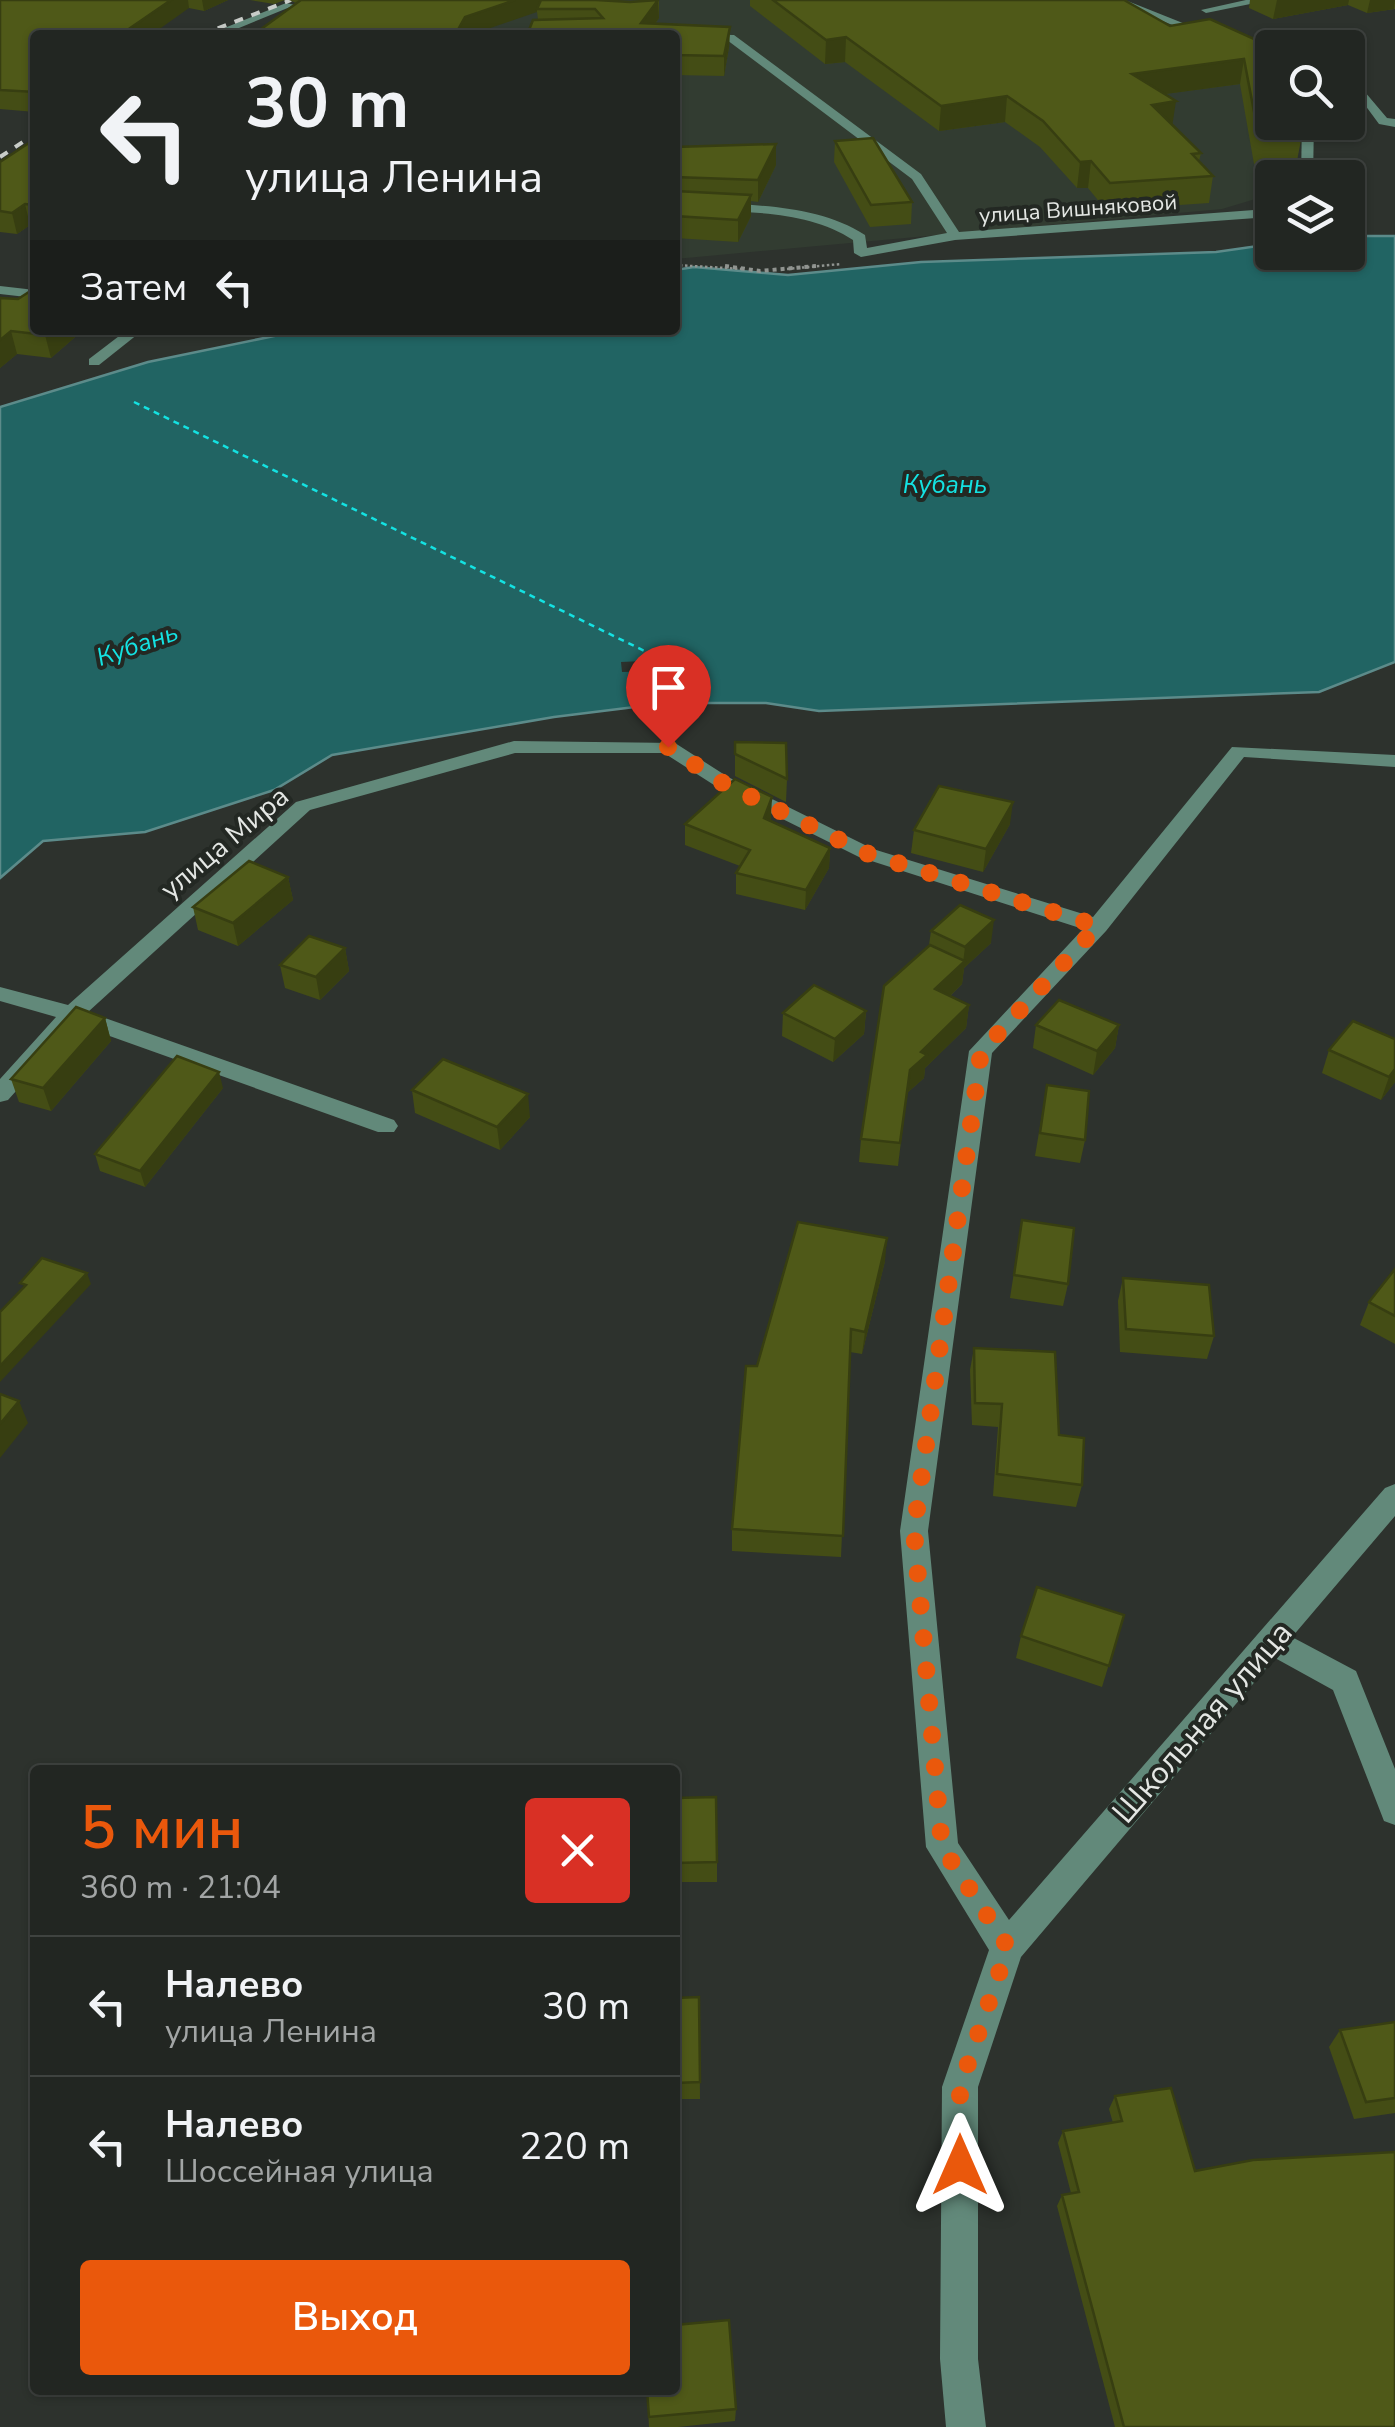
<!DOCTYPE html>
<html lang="ru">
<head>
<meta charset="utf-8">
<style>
  :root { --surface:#222622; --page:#2a2e2a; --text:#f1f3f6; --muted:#a2a5a5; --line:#3f4340; --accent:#ea580c }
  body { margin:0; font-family:"Nunito Sans",sans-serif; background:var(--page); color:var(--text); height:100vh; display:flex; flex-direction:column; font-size:38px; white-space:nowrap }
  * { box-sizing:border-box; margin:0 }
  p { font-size:32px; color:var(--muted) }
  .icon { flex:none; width:55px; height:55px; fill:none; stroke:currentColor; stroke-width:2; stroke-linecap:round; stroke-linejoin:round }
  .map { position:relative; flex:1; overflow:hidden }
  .panel { position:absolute; left:30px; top:1765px; width:650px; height:630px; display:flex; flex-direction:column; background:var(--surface); border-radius:10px; box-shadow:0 2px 8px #0004,0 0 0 2px var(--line) }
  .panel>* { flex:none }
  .hud { position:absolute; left:30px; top:30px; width:650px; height:305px; border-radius:10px; box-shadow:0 2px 8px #0004,0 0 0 2px var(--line); background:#222622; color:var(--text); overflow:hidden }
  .tools { position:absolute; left:1255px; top:30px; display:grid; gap:20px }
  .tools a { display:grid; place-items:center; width:110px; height:110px; border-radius:10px; background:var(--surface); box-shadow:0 2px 8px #0004,0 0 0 2px var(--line); font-size:50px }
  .pin { position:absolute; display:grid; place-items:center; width:85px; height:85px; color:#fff; margin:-102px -42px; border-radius:50% 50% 50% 0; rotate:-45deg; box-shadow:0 0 10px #0007 }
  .pin .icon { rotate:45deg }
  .me { position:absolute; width:110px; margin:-55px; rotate:0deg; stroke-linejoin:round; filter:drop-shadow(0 0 8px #0008) }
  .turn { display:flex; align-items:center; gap:35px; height:210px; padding:0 50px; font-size:45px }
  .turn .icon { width:130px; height:130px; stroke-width:2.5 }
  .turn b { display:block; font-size:70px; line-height:85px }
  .then { display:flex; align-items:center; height:95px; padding:0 50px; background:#0003; gap:20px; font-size:38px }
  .round { display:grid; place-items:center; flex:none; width:105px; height:105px; border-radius:10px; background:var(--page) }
  .overview { display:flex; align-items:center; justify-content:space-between; height:170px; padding:0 50px }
  h1 { font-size:60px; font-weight:600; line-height:75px; color:var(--accent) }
  .cta { display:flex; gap:20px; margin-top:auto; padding:20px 50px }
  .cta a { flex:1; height:115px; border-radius:10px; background:var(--accent); color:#fff; font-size:40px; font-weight:600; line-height:115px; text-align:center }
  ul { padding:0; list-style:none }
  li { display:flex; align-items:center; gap:30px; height:140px; padding:0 50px; border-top:2px solid var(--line) }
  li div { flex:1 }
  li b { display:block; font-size:38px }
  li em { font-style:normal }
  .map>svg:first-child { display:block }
  .built { fill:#323c31 }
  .water { fill:#216463; stroke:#5c8b8a; stroke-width:2.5 }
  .pier { fill:#2d322d }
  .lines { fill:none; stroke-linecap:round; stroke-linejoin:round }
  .ferry { stroke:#14e2e2; stroke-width:2.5; stroke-dasharray:6 5; stroke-linecap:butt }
  .path-far2 { stroke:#909490; stroke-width:2.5; stroke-dasharray:2.5 2.5; stroke-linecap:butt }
  .path-far1 { stroke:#909490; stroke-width:4; stroke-dasharray:4 4; stroke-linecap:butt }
  .path { stroke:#909490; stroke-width:5; stroke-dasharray:4 4; stroke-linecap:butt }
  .minor { fill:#62897a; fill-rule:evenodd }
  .rail { stroke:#c8ccc8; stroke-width:4; stroke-dasharray:9 9; stroke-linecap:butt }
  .wall { fill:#444d15 }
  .shaded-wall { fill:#373e11 }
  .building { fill:#4f5918; stroke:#373e11; stroke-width:2.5 }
  .route { stroke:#ea580c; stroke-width:18; stroke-dasharray:0 32.4 }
  .labels { text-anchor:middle; stroke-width:8; stroke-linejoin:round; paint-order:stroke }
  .far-street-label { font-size:22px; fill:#e4e7e4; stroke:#232823 }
  .far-water-label { font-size:25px; font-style:italic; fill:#14e2e2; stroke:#232823 }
  .street-label { font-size:28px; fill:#e4e7e4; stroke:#232823 }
  .near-street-label { font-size:32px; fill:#e4e7e4; stroke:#232823 }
</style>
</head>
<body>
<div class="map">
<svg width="1395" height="2427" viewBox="0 0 1395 2427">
  <rect width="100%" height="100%" fill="#2d322d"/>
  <!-- built -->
  <path class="built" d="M 322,0 L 1106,0 L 1203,38 L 1272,122 L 1289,123 L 1300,166 L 1292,177 L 1272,178 L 1272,194 L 1222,209 L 675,259 L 675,35 L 359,35 Z"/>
  <!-- water -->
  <path class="water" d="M 1348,236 L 1395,236 L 1395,662 L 1319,692 L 819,711 L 766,703 L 667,703 L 554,717 L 332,755 L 274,790 L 145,832 L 43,841 L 0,878 L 0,407 L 148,362 L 303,330 L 675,330 L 675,270 L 694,267 L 788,275 L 921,262 L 1216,252 L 1272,244 L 1272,252 L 1348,252 Z"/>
  <!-- pier -->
  <path class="pier" d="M 690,659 L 691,669 L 671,670 L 675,703 L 660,704 L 657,671 L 622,672 L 621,662 Z"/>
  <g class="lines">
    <!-- ferry -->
    <path class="ferry" d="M 134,402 L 663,660"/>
    <!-- path-far2 -->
    <g class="path-far2">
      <path d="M 675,265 L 743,269"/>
      <path d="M 787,269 L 841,264"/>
    </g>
    <!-- path-far1 -->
    <path class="path-far1" d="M 725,266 L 760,271 L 816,266"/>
    <!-- path -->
    <path class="path" d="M 663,660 L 667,703"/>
    <!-- minor -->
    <g class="minor">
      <path d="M 1111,0 L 1125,0 L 1233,43 L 1263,38 L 1300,48 L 1245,47 L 1272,58 L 1272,65 L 1268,64 Z"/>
      <path d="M 1246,0 L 1270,0 L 1206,13 L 1201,10 Z"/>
      <path d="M 286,3 L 295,5 L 222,35 L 207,35 Z"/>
      <path d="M 511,32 L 596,32 L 601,35 L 506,35 Z"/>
      <path d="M 671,34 L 734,35 L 921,174 L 959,232 L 1254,210 L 1272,204 L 1272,212 L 1256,218 L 955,240 L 861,257 L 854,253 L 853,240 C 804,207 732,213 675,209 L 675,201 C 737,206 811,200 865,235 L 867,248 L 947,233 L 912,179 L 727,40 L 675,39 Z"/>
      <path d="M 1348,72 L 1387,118 L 1395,119 L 1395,127 L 1379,124 L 1348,82 Z"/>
      <path d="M 1302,122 L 1314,122 L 1313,178 L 1301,178 Z"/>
      <path d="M 0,286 L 35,290 L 35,298 L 0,294 Z"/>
      <path d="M 127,330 L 143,330 L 99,365 L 89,365 L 89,359 Z"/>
      <path d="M 514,741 L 675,743 L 728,777 L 873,849 L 1093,917 L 1232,747 L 1395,755 L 1395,767 L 1244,757 L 1106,931 L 992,1053 L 928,1531 L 958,1843 L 1009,1920 L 1385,1488 L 1395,1484 L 1395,1516 L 1292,1637 L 1356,1671 L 1395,1769 L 1395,1825 L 1384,1821 L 1333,1690 L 1275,1658 L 1021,1957 L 978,2087 L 978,2359 L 986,2427 L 946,2427 L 940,2359 L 942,2087 L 989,1950 L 926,1847 L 900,1531 L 969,1051 L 1083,929 L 859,857 L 714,785 L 664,753 L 515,753 L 310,810 L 88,1012 L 394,1120 L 398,1126 L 394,1132 L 378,1132 L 76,1024 L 8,1100 L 0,1102 L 0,1079 L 56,1017 L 0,1001 L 0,987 L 68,1005 L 296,802 Z"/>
    </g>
    <!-- rail -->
    <g class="rail">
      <path d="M 201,35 L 291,0"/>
      <path d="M 0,157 L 35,134"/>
    </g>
  </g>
  <!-- wall -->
  <g class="wall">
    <path d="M 0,0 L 228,0 L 204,11 L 189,8 L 35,35 L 35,112 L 0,109 Z"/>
    <path d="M 250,0 L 285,0 L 274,4 Z"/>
    <path d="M 289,0 L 596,0 L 630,2 L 659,0 L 659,18 L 655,24 L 730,27 L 729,47 L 724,76 L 675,75 L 675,35 L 538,19 L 537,12 L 296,3 Z"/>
    <path d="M 750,0 L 1124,0 L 1170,26 L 1274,48 L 1301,140 L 1296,166 L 1254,164 L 1240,84 L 1164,94 L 1172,125 L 1201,153 L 1199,161 L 1213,176 L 1209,203 L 1106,210 L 1088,188 L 1077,188 L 1040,147 L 1005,122 L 939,131 L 845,62 L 825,64 L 750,6 Z"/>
    <path d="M 1250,0 L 1395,0 L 1395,9 L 1367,13 L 1348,5 L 1273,19 L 1249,8 Z"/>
    <path d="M 35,139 L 35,226 L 30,225 L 17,234 L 0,232 L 0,162 Z"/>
    <path d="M 835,141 L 912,202 L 911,224 L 870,227 L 834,162 Z"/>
    <path d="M 675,147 L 776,165 L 758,202 L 751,201 L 751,216 L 738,242 L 675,238 Z"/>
    <path d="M 0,298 L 18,299 L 35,330 L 107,330 L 103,334 L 82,331 L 51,358 L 17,354 L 0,368 Z"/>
    <path d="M 735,742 L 787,779 L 786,802 L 735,776 Z"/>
    <path d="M 771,818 L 770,821 L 830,848 L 829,868 L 805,910 L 736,894 L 736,873 L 740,866 L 685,845 L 685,824 Z"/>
    <path d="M 1010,824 L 983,872 L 911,853 L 914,830 Z"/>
    <path d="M 288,877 L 293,900 L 238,946 L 198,930 L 193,907 Z"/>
    <path d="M 931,931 L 991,943 L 964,968 L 962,984 L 950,996 L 969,1005 L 966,1028 L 925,1068 L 924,1078 L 907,1093 L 898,1166 L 859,1162 L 861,1139 L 929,945 Z"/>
    <path d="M 345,948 L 349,971 L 320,1000 L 285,988 L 280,965 Z"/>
    <path d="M 866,1011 L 864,1034 L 833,1062 L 782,1036 L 783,1013 Z"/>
    <path d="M 105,1018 L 111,1041 L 51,1111 L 19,1102 L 11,1079 Z"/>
    <path d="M 1036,1025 L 1119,1025 L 1115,1048 L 1093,1075 L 1033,1048 Z"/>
    <path d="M 1395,1039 L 1395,1082 L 1381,1100 L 1322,1073 L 1329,1050 Z"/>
    <path d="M 1047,1085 L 1085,1140 L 1080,1163 L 1035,1156 Z"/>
    <path d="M 223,1088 L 145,1187 L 100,1171 L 95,1154 Z"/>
    <path d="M 412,1090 L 530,1117 L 500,1150 L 415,1113 Z"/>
    <path d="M 1022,1220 L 1068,1284 L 1063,1306 L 1010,1298 Z"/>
    <path d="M 885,1261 L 862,1354 L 850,1352 L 841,1557 L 732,1551 L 732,1529 L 757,1366 Z"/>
    <path d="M 1395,1269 L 1395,1344 L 1360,1325 L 1369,1302 Z"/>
    <path d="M 1123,1278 L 1214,1336 L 1207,1359 L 1120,1352 L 1118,1301 Z"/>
    <path d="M 974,1348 L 1059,1435 L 1082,1485 L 1076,1507 L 993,1496 L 998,1427 L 972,1425 L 970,1370 Z"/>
    <path d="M 1124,1615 L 1102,1687 L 1016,1658 L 1021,1636 Z"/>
    <path d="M 675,1798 L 717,1862 L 717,1882 L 675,1882 Z"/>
    <path d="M 699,1997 L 700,2099 L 675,2099 L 675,1998 Z"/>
    <path d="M 1395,2022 L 1395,2113 L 1354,2119 L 1329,2047 L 1340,2030 Z"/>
    <path d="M 1115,2096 L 1195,2171 L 1395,2427 L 1115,2427 L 1057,2206 L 1062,2195 L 1071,2193 L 1058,2143 L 1063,2131 L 1113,2123 L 1109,2109 Z"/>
    <path d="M 647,2390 L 736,2409 L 735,2421 L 678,2427 L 649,2427 Z"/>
  </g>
  <!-- shaded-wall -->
  <g class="shaded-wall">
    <path d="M 171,0 L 188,0 L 189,8 L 151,35 L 120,35 Z"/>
    <path d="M 202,0 L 228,0 L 204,11 Z"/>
    <path d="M 515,0 L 570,0 L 537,9 L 537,12 L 470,35 L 455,35 L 465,17 Z"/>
    <path d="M 658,0 L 659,18 L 647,35 L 641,23 Z"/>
    <path d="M 1277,0 L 1349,0 L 1348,5 L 1273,19 Z"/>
    <path d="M 1370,0 L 1395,0 L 1394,9 L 1367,13 Z"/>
    <path d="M 730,27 L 729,47 L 724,76 L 724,56 Z"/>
    <path d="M 846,37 L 845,62 L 825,64 L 826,40 Z"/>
    <path d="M 1244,59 L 1240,84 L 1128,99 L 1132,74 Z"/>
    <path d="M 1007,96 L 1005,122 L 939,131 L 941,106 Z"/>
    <path d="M 1176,101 L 1172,127 L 1152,105 Z"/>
    <path d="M 776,144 L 776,165 L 758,202 L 758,180 Z"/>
    <path d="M 1091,161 L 1088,188 L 1077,188 L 1080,162 Z"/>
    <path d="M 751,195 L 751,216 L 738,242 L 738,220 Z"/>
    <path d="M 25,204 L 30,225 L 17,234 L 12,213 Z"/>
    <path d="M 51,330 L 82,330 L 82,331 L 51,358 L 45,335 Z"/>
    <path d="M 11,331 L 17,354 L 0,368 L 0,340 Z"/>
    <path d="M 772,797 L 771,818 L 763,839 L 764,818 Z"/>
    <path d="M 1013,802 L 1010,824 L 983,872 L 986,849 Z"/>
    <path d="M 830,848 L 829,868 L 805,910 L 806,890 Z"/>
    <path d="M 288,877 L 293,900 L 238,946 L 233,923 Z"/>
    <path d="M 994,920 L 991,943 L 964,968 L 962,984 L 933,1012 L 935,989 L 963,963 L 965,947 Z"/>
    <path d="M 345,948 L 349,971 L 320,1000 L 316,977 Z"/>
    <path d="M 969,1005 L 966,1028 L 925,1068 L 924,1078 L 907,1093 L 898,1166 L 910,1070 L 921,1052 Z"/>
    <path d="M 866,1011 L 864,1034 L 833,1062 L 835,1039 Z"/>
    <path d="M 105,1018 L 111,1041 L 51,1111 L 43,1088 Z"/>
    <path d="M 1119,1025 L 1115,1048 L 1093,1075 L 1097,1051 Z"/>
    <path d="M 1395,1069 L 1395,1082 L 1381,1100 L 1389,1077 Z"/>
    <path d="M 219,1072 L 223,1088 L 145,1187 L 140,1171 Z"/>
    <path d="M 528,1094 L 530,1117 L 500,1150 L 497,1127 Z"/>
    <path d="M 887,1238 L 885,1261 L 862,1354 L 865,1332 Z"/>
    <path d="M 87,1273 L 91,1284 L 0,1382 L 0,1366 Z"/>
    <path d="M 19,1401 L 28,1423 L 0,1458 L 0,1424 Z"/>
  </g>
  <!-- building -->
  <g class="building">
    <path d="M 0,0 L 171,0 L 120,35 L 35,35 L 35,92 L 0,90 Z"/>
    <path d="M 301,0 L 515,0 L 465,17 L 455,35 L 253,35 Z"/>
    <path d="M 541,0 L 596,0 L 630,2 L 658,0 L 641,23 L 730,27 L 724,56 L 675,55 L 675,35 L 527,35 L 533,20 L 603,18 L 595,9 L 537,9 Z"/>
    <path d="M 773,0 L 1124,0 L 1170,26 L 1210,19 L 1274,48 L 1272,48 L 1272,122 L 1297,122 L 1301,140 L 1259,138 L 1244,59 L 1132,74 L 1176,101 L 1152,105 L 1201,153 L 1192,154 L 1213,176 L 1110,183 L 1091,161 L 1080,162 L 1043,121 L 1007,96 L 941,106 L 846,37 L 826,40 Z"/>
    <path d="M 873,138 L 912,202 L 871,205 L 835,141 Z"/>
    <path d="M 35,139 L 35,205 L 25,204 L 12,213 L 0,211 L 0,162 Z"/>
    <path d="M 776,144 L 758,180 L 675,177 L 675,147 Z"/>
    <path d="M 675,191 L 751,195 L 738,220 L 675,216 Z"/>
    <path d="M 35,288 L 35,330 L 51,330 L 45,335 L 11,331 L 0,340 L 0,298 L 18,299 Z"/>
    <path d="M 735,742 L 786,743 L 787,779 L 735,754 Z"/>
    <path d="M 735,779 L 772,797 L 764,818 L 830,848 L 806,890 L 736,873 L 750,850 L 685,824 Z"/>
    <path d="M 939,786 L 1013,802 L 986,849 L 914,830 Z"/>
    <path d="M 249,861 L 288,877 L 233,923 L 193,907 Z"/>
    <path d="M 960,905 L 994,920 L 965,947 L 931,931 Z"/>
    <path d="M 309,936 L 345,948 L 316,977 L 280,965 Z"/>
    <path d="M 930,945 L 965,961 L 935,989 L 969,1005 L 921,1052 L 927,1055 L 910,1070 L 900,1143 L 861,1139 L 884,986 Z"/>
    <path d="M 814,985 L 866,1011 L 835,1039 L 783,1013 Z"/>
    <path d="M 1059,1000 L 1119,1025 L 1097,1051 L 1036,1025 Z"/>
    <path d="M 76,1007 L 105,1018 L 43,1088 L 11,1079 Z"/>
    <path d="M 1353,1021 L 1395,1039 L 1395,1069 L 1389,1077 L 1329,1050 Z"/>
    <path d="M 177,1056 L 219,1072 L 140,1171 L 95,1154 Z"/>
    <path d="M 443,1059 L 528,1094 L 497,1127 L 412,1090 Z"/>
    <path d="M 1047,1085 L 1089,1091 L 1085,1140 L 1040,1133 Z"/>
    <path d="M 1022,1220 L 1074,1228 L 1068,1284 L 1014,1275 Z"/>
    <path d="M 798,1222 L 887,1238 L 865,1332 L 851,1329 L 843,1536 L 732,1529 L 746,1366 L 757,1366 Z"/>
    <path d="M 42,1258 L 87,1273 L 0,1366 L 0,1312 L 26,1285 L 20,1283 Z"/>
    <path d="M 1395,1269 L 1395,1316 L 1369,1302 Z"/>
    <path d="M 1123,1278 L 1209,1285 L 1214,1336 L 1126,1329 Z"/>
    <path d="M 974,1348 L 1055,1352 L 1059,1435 L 1084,1438 L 1082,1485 L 997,1474 L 1002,1404 L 975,1403 Z"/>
    <path d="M 0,1394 L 19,1401 L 0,1424 Z"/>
    <path d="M 1037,1587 L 1124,1615 L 1109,1666 L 1021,1636 Z"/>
    <path d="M 716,1797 L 717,1862 L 675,1863 L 675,1798 Z"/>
    <path d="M 699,1997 L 700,2082 L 675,2083 L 675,1998 Z"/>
    <path d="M 1395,2022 L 1395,2098 L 1366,2102 L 1340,2030 Z"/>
    <path d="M 1171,2088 L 1195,2171 L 1253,2160 L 1395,2152 L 1395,2427 L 1124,2427 L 1062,2195 L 1079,2192 L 1063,2131 L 1122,2121 L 1115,2096 Z"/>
    <path d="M 729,2320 L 736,2409 L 649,2417 L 647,2390 L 675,2390 L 675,2325 Z"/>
  </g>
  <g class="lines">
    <!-- route -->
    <path class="route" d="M 668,747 L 721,782 L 866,853 L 1098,926 L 981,1052 L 914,1531 L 942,1847 L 1008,1947 L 960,2087 L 960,2165"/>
  </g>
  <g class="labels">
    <!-- far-street labels -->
    <g class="far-street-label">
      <text transform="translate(1078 208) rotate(-4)" y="8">улица Вишняковой</text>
    </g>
    <!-- far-water labels -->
    <g class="far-water-label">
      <text x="945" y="493">Кубань</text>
      <text transform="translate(137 644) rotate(-19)" y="9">Кубань</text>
    </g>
    <!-- street labels -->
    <g class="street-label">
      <text transform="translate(224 842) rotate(-40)" y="10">улица Мира</text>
    </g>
    <!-- near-street labels -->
    <g class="near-street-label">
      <text transform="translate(1202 1722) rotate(-49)" y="11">Школьная улица</text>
    </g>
  </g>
</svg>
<div class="tools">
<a><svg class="icon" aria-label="search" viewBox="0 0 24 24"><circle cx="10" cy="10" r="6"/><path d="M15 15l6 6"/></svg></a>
<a><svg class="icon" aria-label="layers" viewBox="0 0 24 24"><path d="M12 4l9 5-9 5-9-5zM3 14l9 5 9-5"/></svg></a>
</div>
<div class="pin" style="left:668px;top:747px;background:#d93025"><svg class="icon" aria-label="arrive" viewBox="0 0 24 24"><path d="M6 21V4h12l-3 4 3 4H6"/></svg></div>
<svg class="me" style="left:960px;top:2165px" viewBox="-20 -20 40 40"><path d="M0-17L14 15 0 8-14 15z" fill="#ea580c" stroke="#fff" stroke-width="4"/></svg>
<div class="hud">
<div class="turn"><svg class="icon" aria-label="left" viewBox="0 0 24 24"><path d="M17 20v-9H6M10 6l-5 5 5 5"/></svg><div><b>30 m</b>улица Ленина</div></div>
<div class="then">Затем<svg class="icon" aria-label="left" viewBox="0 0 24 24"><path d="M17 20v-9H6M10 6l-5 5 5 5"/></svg></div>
</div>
<section class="panel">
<div class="overview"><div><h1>5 мин</h1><p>360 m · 21:04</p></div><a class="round" style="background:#d93025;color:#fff"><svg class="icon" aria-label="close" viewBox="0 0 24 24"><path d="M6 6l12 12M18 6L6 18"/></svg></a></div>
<ul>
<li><svg class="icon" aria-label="left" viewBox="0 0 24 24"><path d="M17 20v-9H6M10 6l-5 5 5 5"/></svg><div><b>Налево</b><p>улица Ленина</p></div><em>30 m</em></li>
<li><svg class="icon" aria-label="left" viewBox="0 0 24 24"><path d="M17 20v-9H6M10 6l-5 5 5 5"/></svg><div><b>Налево</b><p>Шоссейная улица</p></div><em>220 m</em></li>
</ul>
<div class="cta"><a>Выход</a></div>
</section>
</div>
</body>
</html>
